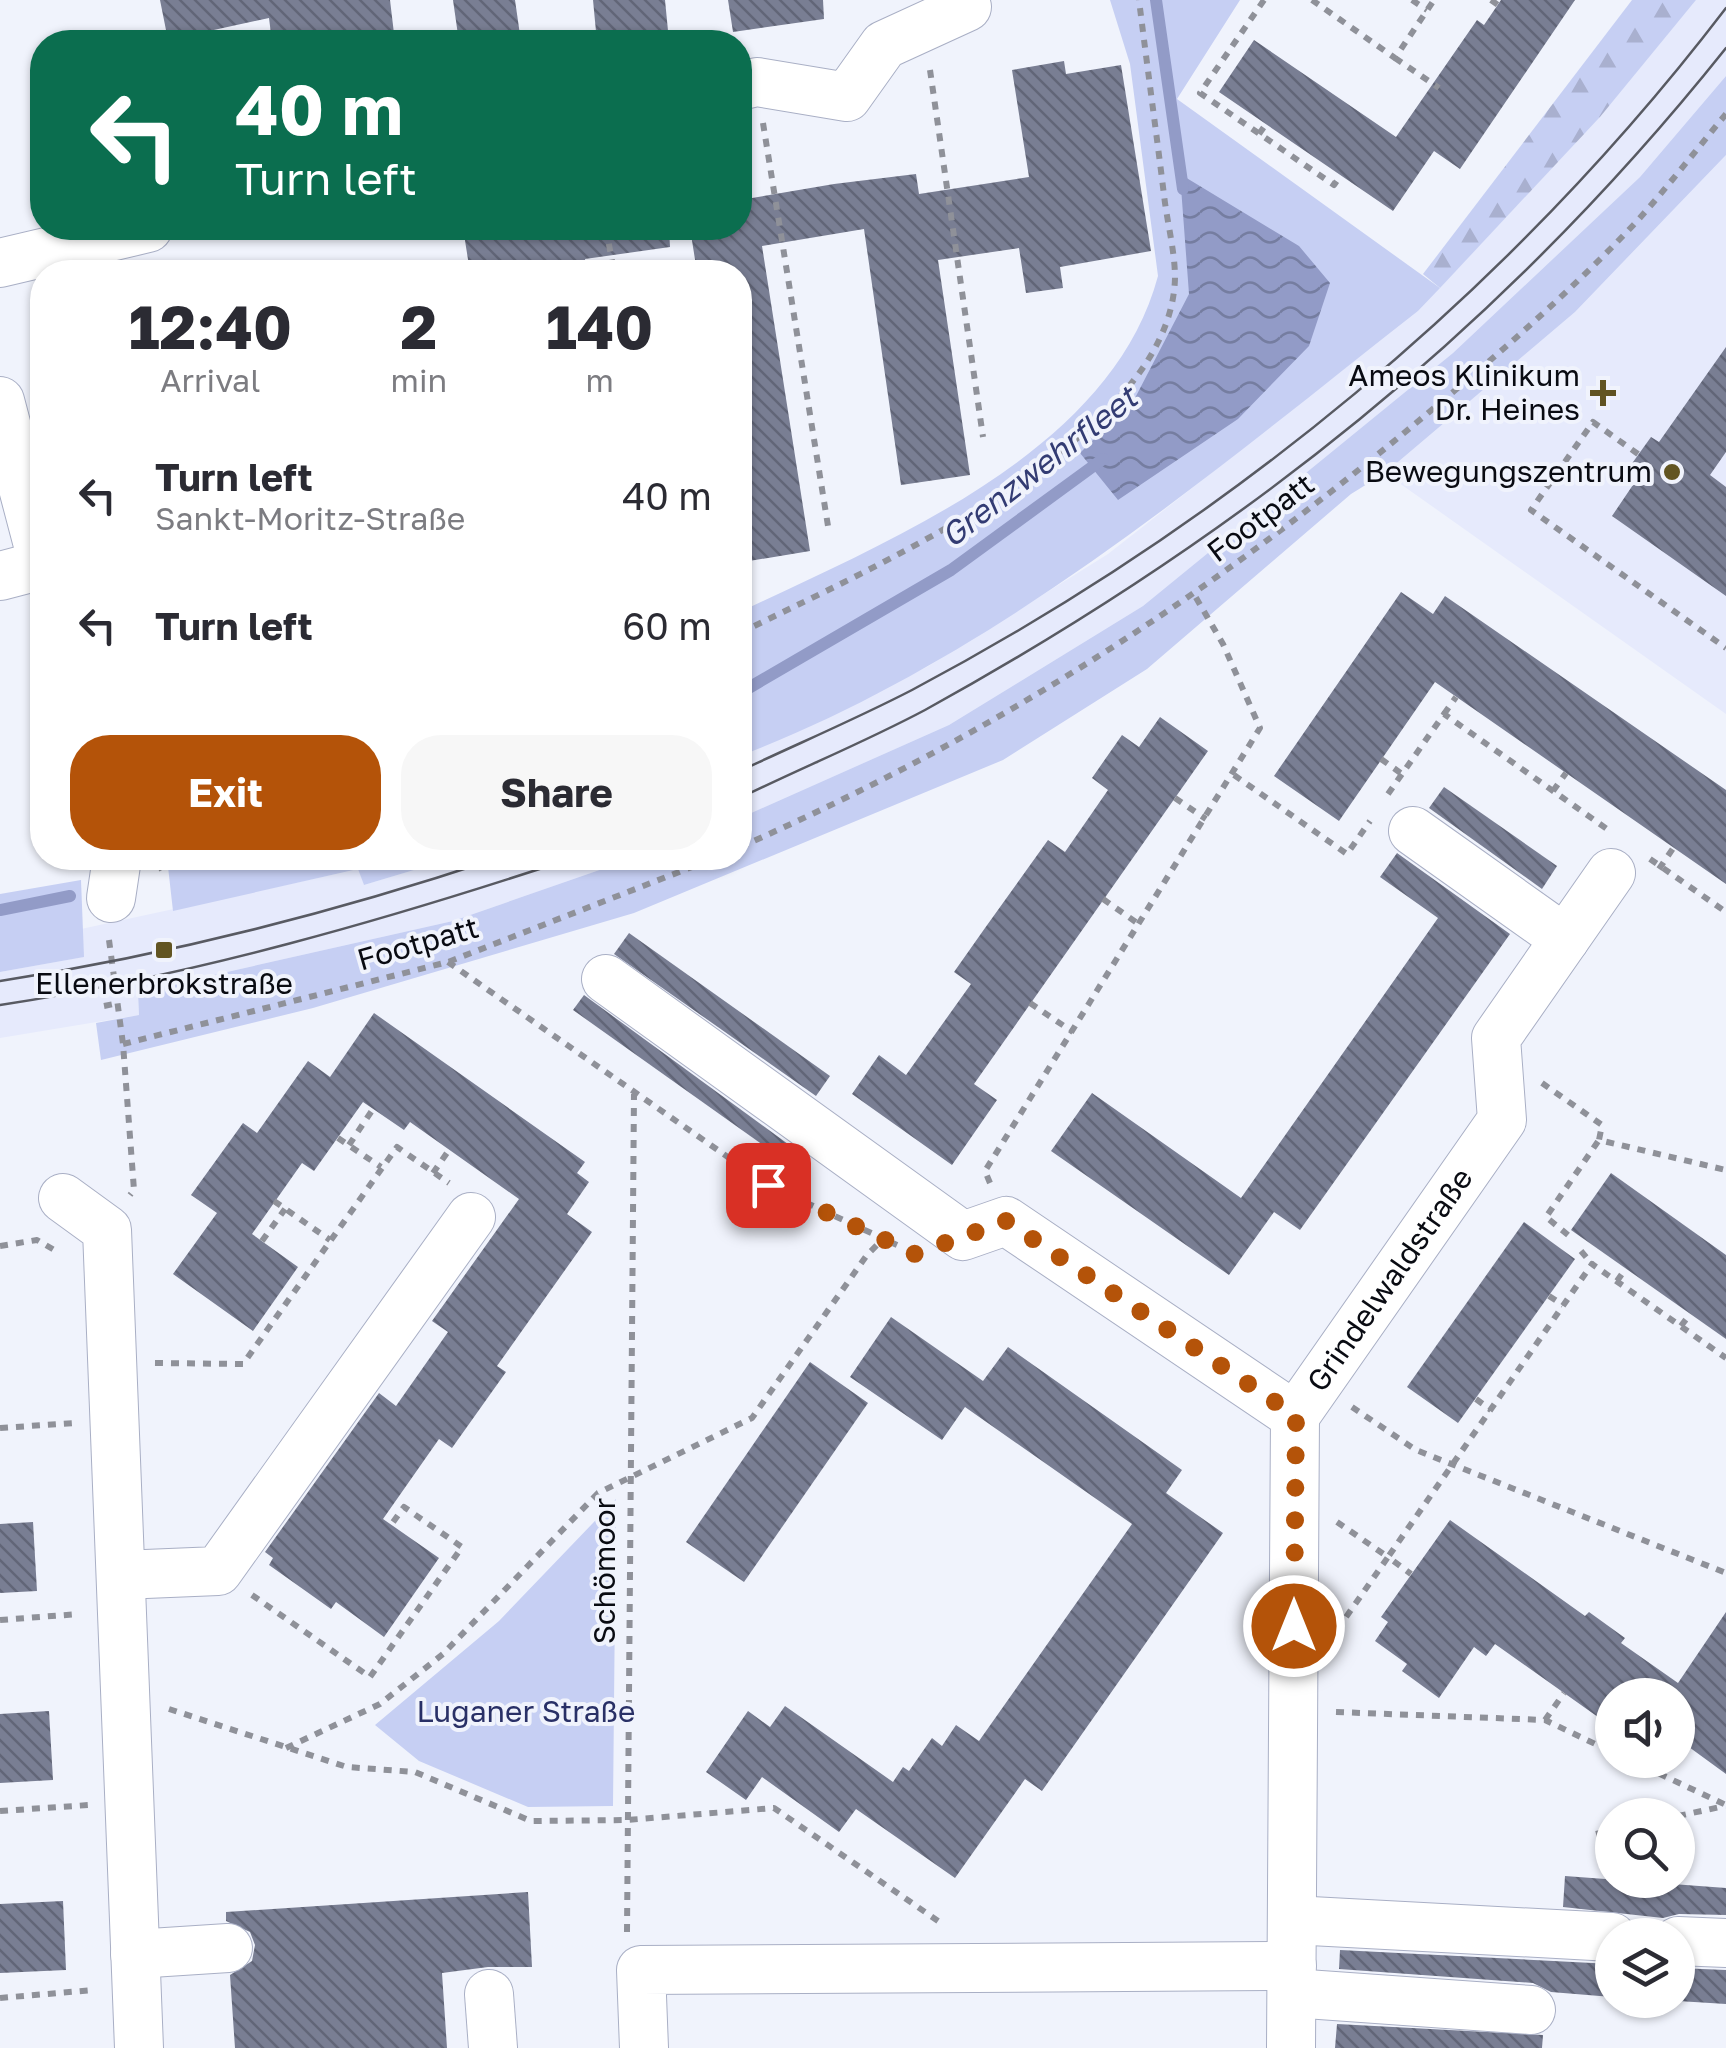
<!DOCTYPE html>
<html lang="en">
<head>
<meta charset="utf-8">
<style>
  :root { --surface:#fff; --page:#f7f7f7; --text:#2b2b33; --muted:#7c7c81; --accent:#b45309 }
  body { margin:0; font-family:"Golos Text",sans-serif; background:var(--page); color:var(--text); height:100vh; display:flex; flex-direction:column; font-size:38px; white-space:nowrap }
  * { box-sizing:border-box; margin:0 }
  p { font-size:32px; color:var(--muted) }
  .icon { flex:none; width:55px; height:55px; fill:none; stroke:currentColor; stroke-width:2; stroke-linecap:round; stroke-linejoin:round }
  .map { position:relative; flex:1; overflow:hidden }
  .details { position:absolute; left:30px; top:260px; width:722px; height:610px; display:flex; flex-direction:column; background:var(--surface); border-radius:40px; box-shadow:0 2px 8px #0004 }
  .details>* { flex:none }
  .banner { position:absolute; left:30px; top:30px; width:722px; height:210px; border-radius:40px; box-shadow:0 2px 8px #0004; background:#0b6e4f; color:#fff; overflow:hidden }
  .tools { position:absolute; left:1595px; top:1678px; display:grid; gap:20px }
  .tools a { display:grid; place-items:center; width:100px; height:100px; border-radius:50%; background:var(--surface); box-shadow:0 2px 8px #0004; font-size:50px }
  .pin { position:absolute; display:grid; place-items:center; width:85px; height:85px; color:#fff; margin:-42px; border-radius:20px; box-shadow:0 5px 15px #0006 }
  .me { position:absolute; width:110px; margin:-55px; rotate:0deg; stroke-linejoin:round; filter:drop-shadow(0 0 8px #0008) }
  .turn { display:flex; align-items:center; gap:35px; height:210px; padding:0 40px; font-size:45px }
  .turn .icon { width:130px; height:130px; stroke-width:2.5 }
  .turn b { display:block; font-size:70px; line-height:85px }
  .eta { display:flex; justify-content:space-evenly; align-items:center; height:170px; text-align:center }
  .eta b { font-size:60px; font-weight:700; line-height:70px }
  .button { display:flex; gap:20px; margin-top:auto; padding:20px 40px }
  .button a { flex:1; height:115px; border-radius:40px; background:var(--accent); color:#fff; font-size:40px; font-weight:700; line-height:115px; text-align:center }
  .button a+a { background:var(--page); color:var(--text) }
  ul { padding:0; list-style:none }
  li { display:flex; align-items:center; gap:30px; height:130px; padding:0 40px }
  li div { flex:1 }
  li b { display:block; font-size:38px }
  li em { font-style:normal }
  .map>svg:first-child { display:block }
  .built { fill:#e6eafc }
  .forest { fill:url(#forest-firs) }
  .park { fill:#c6cff3 }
  .water { fill:url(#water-waves) }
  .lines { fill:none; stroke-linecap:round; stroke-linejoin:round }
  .stream { stroke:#929bc7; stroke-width:12 }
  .building { fill:url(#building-back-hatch) }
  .minor-casing { stroke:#a9afc5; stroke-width:50 }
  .path { stroke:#8f9199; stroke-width:6; stroke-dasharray:8 8; stroke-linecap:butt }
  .minor { stroke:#fff; stroke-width:48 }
  .tram { stroke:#585a62; stroke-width:2.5 }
  .route { stroke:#b45309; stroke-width:18; stroke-dasharray:0 32.4 }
  .poi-dot { fill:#625522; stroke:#f0f3fc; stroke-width:4 }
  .labels { text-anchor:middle; stroke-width:8; stroke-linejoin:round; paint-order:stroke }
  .poi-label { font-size:30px; fill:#090b12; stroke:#f0f3fc; text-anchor:end }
  .street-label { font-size:30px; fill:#090b12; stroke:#f0f3fc }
  .park-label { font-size:30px; fill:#293066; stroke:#f0f3fc }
  .water-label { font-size:32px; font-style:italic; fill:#333c73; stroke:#f0f3fc }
</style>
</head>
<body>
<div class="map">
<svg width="1726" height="2048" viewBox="0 0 1726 2048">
  <defs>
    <pattern id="forest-firs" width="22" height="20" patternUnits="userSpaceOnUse" patternTransform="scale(2.5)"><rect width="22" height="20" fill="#c6cff3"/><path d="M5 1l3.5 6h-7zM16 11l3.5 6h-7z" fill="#a9b0cf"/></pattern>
    <pattern id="water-waves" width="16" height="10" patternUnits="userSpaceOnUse" patternTransform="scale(2.5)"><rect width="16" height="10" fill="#929bc7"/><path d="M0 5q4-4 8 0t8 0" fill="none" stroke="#757da0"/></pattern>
    <pattern id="building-back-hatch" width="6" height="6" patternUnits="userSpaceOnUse" patternTransform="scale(2.5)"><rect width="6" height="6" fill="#797e93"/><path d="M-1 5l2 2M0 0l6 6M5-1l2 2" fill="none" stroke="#616577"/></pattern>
  </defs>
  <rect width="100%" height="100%" fill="#f0f3fc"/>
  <!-- built -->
  <g class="built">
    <path d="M 1696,0 L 1726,0 L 1726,76 L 1640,177 L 1453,353 L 1143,606 L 949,725 L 740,818 L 740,756 L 927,667 L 1108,554 L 1418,311 L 1600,117 Z"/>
    <path d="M 1726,155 L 1726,714 L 1385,473 L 1575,312 Z"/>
    <path d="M 454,858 L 634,858 L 453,921 L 138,992 L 139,1015 L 0,1038 L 0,972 L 83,957 L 81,929 L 359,869 L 364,885 Z"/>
  </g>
  <!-- forest -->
  <path class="forest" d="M 1632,0 L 1696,0 L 1600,117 L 1440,288 L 1423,274 Z"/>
  <!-- park -->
  <g class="park">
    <path d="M 1110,0 L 1240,0 L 1177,99 L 1440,288 L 1418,311 C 1205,478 996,657 740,756 L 740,612 C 890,540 1111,452 1158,276 L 1130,64 Z"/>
    <path d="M 1726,76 L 1726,155 L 1575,312 L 1385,473 L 1351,494 L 1147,669 L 1003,760 L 634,913 L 313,1008 L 101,1060 L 96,1023 L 139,1015 L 138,992 L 453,921 L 634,858 L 740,858 L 740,818 L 949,725 L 1143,606 L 1453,353 L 1640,177 Z"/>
    <path d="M 167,858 L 454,858 L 364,885 L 358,869 L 173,911 Z"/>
    <path d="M 81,880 L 84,957 L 0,972 L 0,894 Z"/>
    <path d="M 616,1499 L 613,1806 L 528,1807 L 419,1761 L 375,1725 L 499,1621 Z"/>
  </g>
  <!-- water -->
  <path class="water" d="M 1180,174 L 1299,246 L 1330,283 L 1309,346 L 1238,419 L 1118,500 L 1080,453 L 1135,398 L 1189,294 Z"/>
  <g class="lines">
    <!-- stream -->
    <g class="stream">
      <path d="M 1156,0 L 1183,189"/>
      <path d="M 740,693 L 951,570 L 1103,459"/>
      <path d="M 212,859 L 217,858"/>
      <path d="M 0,910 L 70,896"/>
    </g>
  </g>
  <!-- building -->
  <g class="building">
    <path d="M 160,0 L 390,0 L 395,42 L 272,42 L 269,18 L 168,40 Z"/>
    <path d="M 453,0 L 515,0 L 521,42 L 459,42 Z"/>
    <path d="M 593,0 L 665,0 L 669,41 L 597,42 Z"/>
    <path d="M 728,0 L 823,0 L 824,19 L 733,32 Z"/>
    <path d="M 1501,0 L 1575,0 L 1460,169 L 1434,151 L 1393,211 L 1219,92 L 1254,40 L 1396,137 L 1477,20 L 1484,25 Z"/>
    <path d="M 1064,61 L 1066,74 L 1121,65 L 1151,251 L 1060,267 L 1063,288 L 1026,293 L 1019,248 L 938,260 L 970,475 L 901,485 L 864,229 L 762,246 L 810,551 L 743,562 L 740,272 L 697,272 L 690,228 L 740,228 L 740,200 L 834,184 L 916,174 L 919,194 L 1029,177 L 1012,70 Z"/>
    <path d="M 463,228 L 669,228 L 670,247 L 585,259 L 587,272 L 470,272 Z"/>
    <path d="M 1726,347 L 1726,452 L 1710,475 L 1726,487 L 1726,596 L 1612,516 L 1639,476 L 1628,469 L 1651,437 L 1659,442 Z"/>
    <path d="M 1401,592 L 1433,614 L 1445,596 L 1726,790 L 1726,884 L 1435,682 L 1339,821 L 1274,776 Z"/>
    <path d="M 1160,717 L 1208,751 L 974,1084 L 997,1100 L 952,1165 L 852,1094 L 879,1055 L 906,1075 L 971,984 L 954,972 L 985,928 L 1048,840 L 1065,852 L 1108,790 L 1092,778 L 1122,735 L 1139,747 Z"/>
    <path d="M 1444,787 L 1557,866 L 1542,889 L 1429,808 Z"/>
    <path d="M 1397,853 L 1510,934 L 1300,1230 L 1274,1212 L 1229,1275 L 1051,1151 L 1092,1093 L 1241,1198 L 1438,918 L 1380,877 Z"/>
    <path d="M 629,933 L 830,1076 L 816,1096 L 614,954 Z"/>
    <path d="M 584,995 L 807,1158 L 798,1170 L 573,1010 Z"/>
    <path d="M 374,1013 L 585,1162 L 577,1173 L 589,1182 L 567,1214 L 592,1232 L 497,1366 L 506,1372 L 452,1448 L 439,1439 L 383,1519 L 439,1558 L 384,1637 L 336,1602 L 331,1609 L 269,1565 L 273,1558 L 265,1552 L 379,1393 L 396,1406 L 448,1332 L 432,1321 L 519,1199 L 410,1122 L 404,1130 L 363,1102 L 314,1171 L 302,1163 L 252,1234 L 298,1267 L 253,1331 L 173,1274 L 217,1213 L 191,1195 L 243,1123 L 257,1133 L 308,1061 L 330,1077 Z"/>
    <path d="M 1611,1173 L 1726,1255 L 1726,1339 L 1571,1230 Z"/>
    <path d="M 1524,1222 L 1575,1259 L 1458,1423 L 1407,1387 Z"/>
    <path d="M 891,1317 L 983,1381 L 1008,1347 L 1182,1470 L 1166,1493 L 1223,1533 L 1042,1791 L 1025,1779 L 955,1878 L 856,1809 L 839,1832 L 762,1777 L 746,1800 L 706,1772 L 748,1711 L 770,1727 L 785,1706 L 893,1782 L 903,1767 L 909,1771 L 932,1738 L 942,1746 L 956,1725 L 979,1741 L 1132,1524 L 965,1407 L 942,1440 L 850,1377 Z"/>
    <path d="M 810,1362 L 868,1403 L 744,1582 L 686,1542 Z"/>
    <path d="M 1450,1520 L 1585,1616 L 1589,1612 L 1625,1638 L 1621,1643 L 1678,1683 L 1726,1612 L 1726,1774 L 1678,1739 L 1678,1695 L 1612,1695 L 1612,1727 L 1495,1644 L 1486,1656 L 1474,1647 L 1439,1698 L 1402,1671 L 1407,1664 L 1375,1641 L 1388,1622 L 1381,1617 Z"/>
    <path d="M 33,1522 L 37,1591 L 0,1593 L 0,1524 Z"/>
    <path d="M 49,1711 L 53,1780 L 0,1783 L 0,1714 Z"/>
    <path d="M 1565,1876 L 1726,1888 L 1726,1915 L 1679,1914 L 1663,1918 L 1563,1907 Z"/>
    <path d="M 528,1892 L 532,1967 L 488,1967 L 442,1973 L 447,2048 L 235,2048 L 230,1975 L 252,1961 L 255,1945 L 250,1932 L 226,1921 L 226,1912 Z"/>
    <path d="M 63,1901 L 66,1970 L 0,1973 L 0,1904 Z"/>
    <path d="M 1340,1950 L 1612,1964 L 1612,1997 L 1551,1992 L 1533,1983 L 1339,1969 Z"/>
    <path d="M 1678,1968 L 1726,1970 L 1726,2004 L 1678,2001 Z"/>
    <path d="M 1337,2024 L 1543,2035 L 1542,2048 L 1335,2048 Z"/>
  </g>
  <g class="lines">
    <!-- minor casing -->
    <g class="minor-casing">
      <g id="minor">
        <path d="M 740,86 L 757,82 L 847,97 L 884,45 L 967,7"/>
        <path d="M 0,263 L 148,228"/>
        <path d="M 0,401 L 42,560"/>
        <path d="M 0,576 L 42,565"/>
        <path d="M 1413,831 L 1565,939"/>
        <path d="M 111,898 L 117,858"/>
        <path d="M 606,979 L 963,1236 L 1006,1221 L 1295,1416"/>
        <path d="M 63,1198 L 107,1230 L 139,2048"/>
        <path d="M 121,1575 L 218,1571 L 471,1217"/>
        <path d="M 1292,1920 L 1612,1937"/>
        <path d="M 1678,1941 L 1726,1943"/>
        <path d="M 135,1954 L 228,1948"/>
        <path d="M 1292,1993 L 1531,2010"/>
        <path d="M 489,1994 L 493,2048"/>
        <path d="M 644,2048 L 641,1970 L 1292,1966"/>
        <path id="s1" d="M 1291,2048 L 1295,1416 L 1502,1120 L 1496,1038 L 1611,873"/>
      </g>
    </g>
    <!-- path -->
    <g class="path">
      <path d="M 1264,0 L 1200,93 L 1334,185 L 1341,175"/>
      <path d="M 1312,0 L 1395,58 L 1434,0"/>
      <path d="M 1412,0 L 1427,10"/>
      <path d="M 1491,0 L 1498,5"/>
      <path d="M 1395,58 L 1439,88"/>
      <path d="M 930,70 L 983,437"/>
      <path d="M 763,123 L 828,526"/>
      <path d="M 1259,134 L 1266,124"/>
      <path d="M 606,228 L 614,272"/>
      <path d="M 1638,454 L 1593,422 L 1531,510 L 1726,648"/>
      <path d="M 740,633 C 866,570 1171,441 1175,278 C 1175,251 1167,222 1164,195 C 1156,130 1147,65 1139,0"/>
      <path d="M 1444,714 L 1456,697"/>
      <path d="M 1381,759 L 1402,774"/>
      <path d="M 1234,775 L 1347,854 L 1370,821"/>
      <path d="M 1553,791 L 1566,773"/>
      <path d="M 1388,794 L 1444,714 L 1607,829"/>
      <path d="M 1175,798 L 1206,819"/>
      <path d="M 740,847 C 992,736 1205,599 1416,423 C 1493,359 1571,292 1639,219 C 1669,185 1697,149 1726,114"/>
      <path d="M 1650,859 L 1726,912"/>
      <path d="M 158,869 L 177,858"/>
      <path d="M 1659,869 L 1674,847"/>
      <path d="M 1103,899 L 1140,925"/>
      <path d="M 109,940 L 123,1044 L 134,1190 L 130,1195"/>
      <path d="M 448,962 L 768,1185 L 897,1245"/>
      <path d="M 1030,1003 L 1073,1032"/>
      <path d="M 104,1006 L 119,1003"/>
      <path d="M 123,1044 L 448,962 L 715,858"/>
      <path d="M 1542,1083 L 1602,1125 L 1599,1140 L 1726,1170"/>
      <path d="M 338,1138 L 381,1167"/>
      <path d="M 349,1145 L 373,1109"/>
      <path d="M 433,1173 L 449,1150"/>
      <path d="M 990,1183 L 985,1171 L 1260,728 L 1223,644 L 1195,596"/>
      <path d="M 274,1201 L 330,1240"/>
      <path d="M 1568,1235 L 1546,1217 L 1599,1140"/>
      <path d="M 262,1241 L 285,1209"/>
      <path d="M 0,1246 L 37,1240 L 56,1251"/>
      <path d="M 1581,1251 L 1592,1264"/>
      <path d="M 1617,1281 L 1626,1268"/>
      <path d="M 1549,1296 L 1563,1305"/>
      <path d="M 1681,1326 L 1690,1314"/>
      <path d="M 155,1363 L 243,1364 L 397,1147 L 449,1183"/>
      <path d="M 1476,1399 L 1491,1410"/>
      <path d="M 1352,1407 L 1416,1450 L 1726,1573"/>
      <path d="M 0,1428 L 74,1423"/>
      <path d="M 1337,1522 L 1388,1557 L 1592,1264 L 1726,1358"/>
      <path d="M 252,1595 L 370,1677 L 462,1547 L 404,1507 L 391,1525"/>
      <path d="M 0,1620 L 79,1614"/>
      <path d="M 1337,1630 L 1388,1557 L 1411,1574"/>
      <path d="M 169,1709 L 347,1767 L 415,1772 L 531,1821 L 627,1820 L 774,1808 L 941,1923"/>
      <path d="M 1336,1712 L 1545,1720 L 1612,1752"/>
      <path d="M 1545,1720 L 1564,1693"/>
      <path d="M 286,1748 L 380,1704 L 443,1654 L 598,1493 L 752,1418 L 867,1255 L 883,1239"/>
      <path d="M 1630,1760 L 1726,1805"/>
      <path d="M 0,1811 L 89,1805"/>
      <path d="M 1678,1816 L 1725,1806"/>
      <path d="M 1596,1834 L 1612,1830"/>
      <path d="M 627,1932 L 634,1094"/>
      <path d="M 0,1998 L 93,1990"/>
    </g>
    <!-- minor -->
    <use href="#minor" class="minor"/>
    <!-- tram -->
    <g class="tram">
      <path d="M 740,771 C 797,744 856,719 912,690 C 1227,523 1509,292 1726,8"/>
      <path d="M 740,798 C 801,768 865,742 925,710 C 1239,537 1502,329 1726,48"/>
      <path d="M 0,981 C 168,955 336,912 498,858"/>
      <path d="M 0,1005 C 195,975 386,920 573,858"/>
    </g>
  </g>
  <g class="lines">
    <!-- route -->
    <path class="route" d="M 768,1185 L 915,1254 L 1006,1221 L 1296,1416 L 1294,1626"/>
  </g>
  <!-- markers -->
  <g class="poi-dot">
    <path d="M1598 378h10v10h10v10h-10v10h-10v-10h-10v-10h10z"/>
    <circle cx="1672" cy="472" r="10"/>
    <rect x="154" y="940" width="20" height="20" rx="5"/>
  </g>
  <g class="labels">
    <!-- poi labels -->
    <g class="poi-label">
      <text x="1580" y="386">Ameos Klinikum<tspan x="1580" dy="34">Dr. Heines</tspan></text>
      <text x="1652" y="482">Bewegungszentrum</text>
      <text x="164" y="994" text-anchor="middle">Ellenerbrokstraße</text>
    </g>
    <!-- street labels -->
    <g class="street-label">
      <text transform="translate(1261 518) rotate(-37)" y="10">Footpatt</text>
      <text transform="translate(418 944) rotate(-16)" y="10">Footpatt</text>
      <text dy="10" stroke="none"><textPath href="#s1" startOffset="798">Grindelwaldstraße</textPath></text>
      <text transform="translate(605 1571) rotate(-90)" y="10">Schömoor</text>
    </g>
    <!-- park labels -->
    <g class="park-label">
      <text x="526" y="1722">Luganer Straße</text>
    </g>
    <!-- water labels -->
    <g class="water-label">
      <text transform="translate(1039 467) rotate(-38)" y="11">Grenzwehrfleet</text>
    </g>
  </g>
</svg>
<div class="tools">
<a><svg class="icon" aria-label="sound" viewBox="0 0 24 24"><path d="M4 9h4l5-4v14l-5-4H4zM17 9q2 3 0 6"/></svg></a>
<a><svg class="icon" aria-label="search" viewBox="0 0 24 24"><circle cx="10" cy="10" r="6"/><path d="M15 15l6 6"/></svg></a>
<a><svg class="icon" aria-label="layers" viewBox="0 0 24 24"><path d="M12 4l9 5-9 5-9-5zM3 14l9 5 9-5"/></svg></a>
</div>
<div class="pin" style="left:768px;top:1185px;background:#d93025"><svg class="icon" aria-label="arrive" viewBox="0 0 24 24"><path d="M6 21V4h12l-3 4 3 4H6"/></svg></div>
<svg class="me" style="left:1294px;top:1626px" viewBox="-20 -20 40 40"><circle r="17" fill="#b45309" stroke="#fff" stroke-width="3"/><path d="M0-11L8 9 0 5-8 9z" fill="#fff"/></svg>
<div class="banner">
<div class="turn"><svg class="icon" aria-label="left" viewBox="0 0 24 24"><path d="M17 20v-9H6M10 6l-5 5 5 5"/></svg><div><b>40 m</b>Turn left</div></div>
</div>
<section class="details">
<div class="eta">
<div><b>12:40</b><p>Arrival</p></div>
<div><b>2</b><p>min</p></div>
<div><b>140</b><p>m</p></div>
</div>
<ul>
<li><svg class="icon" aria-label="left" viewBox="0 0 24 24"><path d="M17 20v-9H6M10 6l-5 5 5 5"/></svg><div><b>Turn left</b><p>Sankt-Moritz-Straße</p></div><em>40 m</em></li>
<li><svg class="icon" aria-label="left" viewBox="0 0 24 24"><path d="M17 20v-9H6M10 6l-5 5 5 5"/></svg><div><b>Turn left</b></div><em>60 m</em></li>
</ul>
<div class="button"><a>Exit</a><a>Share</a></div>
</section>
</div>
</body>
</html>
